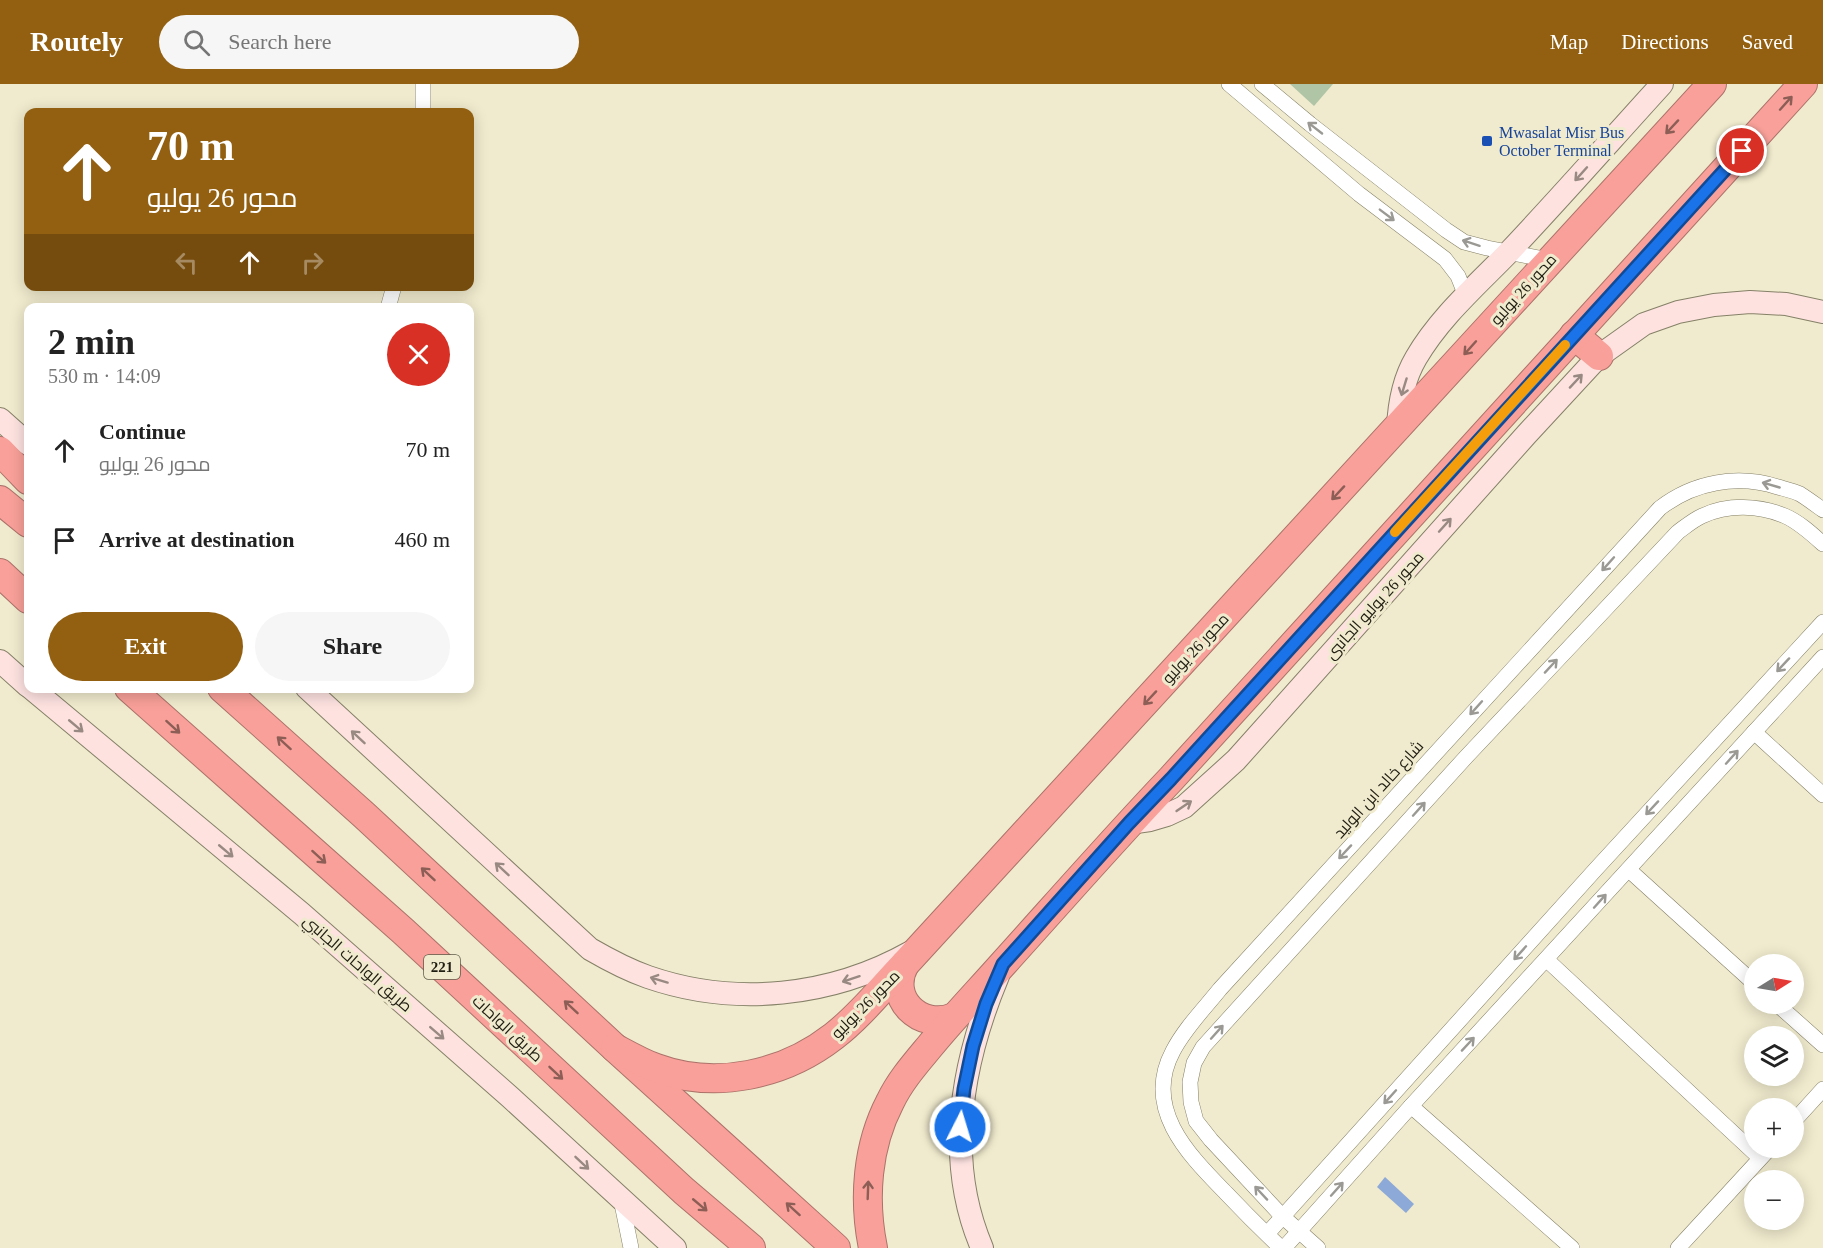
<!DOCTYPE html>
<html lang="en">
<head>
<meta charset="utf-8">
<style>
  :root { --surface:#fff; --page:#f6f6f6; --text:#222; --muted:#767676; --accent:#936012 }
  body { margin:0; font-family:"Times New Roman",Cairo,serif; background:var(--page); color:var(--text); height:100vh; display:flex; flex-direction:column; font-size:22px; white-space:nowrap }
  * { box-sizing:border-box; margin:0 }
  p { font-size:20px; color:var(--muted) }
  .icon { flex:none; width:33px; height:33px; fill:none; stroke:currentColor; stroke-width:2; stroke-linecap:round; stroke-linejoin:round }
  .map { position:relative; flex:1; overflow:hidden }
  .panel { position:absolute; left:24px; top:219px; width:450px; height:390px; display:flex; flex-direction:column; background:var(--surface); border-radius:12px; box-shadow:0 3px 15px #0003 }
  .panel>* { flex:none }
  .hud { position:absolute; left:24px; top:24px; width:450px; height:183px; border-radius:12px; box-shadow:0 3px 15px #0003; background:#936012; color:#fff; overflow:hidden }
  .needle { width:39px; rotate:79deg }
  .tools { position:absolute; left:1744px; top:870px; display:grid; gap:12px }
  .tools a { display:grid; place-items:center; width:60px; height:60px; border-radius:50%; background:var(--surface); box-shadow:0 3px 15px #0003; font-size:30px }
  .pin { position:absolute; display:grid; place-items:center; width:51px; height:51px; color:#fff; margin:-26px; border:3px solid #fff; border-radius:50%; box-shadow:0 2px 6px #0007 }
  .me { position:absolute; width:66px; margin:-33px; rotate:5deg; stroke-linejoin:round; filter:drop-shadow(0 0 4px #0008) }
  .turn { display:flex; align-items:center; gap:21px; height:126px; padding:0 24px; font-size:27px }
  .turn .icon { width:78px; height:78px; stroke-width:2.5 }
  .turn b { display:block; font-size:42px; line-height:51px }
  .lanes { display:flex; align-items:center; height:57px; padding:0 24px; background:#0003; justify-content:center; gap:30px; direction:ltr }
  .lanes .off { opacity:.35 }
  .round { display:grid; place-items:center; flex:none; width:63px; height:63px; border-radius:32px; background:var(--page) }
  .headline { display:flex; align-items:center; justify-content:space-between; height:102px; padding:0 24px }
  h1 { font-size:36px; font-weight:600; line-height:45px }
  .button { display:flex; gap:12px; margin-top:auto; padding:12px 24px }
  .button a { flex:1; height:69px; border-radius:36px; background:var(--accent); color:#fff; font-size:24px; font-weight:600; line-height:69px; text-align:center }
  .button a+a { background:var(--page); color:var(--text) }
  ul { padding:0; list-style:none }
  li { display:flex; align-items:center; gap:18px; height:90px; padding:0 24px }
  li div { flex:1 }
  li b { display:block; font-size:22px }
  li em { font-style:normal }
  header { display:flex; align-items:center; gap:36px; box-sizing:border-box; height:84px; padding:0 30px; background:var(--accent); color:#fff }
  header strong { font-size:28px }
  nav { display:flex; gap:33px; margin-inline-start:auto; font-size:21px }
  .search { width:420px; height:54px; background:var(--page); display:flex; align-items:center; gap:15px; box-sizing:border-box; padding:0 21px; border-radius:33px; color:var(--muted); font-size:22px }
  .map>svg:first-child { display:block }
  .green { fill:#afc5a5 }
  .water { fill:#8da9d7 }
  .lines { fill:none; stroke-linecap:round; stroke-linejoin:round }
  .street-casing { stroke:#858067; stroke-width:16 }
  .secondary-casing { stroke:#858067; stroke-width:24 }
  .highway-casing { stroke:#ac726a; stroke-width:30 }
  .street { stroke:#fff; stroke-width:15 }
  .secondary { stroke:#fde2e0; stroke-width:22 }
  .highway { stroke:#f8a099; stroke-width:28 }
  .oneway { stroke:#8c5e56 }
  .oneway2 { stroke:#9a9994 }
  .oneway3 { stroke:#998983 }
  .route-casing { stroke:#114b97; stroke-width:15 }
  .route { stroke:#1a73e8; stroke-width:10 }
  .slow { stroke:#f59e0b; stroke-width:10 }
  .transit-dot { fill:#1a4fb4; stroke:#f0ebce; stroke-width:2 }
  .labels { text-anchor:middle; stroke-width:6; stroke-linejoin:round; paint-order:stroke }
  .shield { fill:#f0ebce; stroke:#5e5b4a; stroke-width:1.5 }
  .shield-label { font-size:15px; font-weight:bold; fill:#1f1d12 }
  .transit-label { font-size:16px; fill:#164399; stroke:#f0ebce; text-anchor:start }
  .street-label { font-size:16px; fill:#1f1d12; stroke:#f0ebce }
</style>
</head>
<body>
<header>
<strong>Routely</strong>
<div class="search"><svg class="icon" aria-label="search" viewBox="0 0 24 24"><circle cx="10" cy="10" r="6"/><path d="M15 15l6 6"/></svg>Search here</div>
<nav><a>Map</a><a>Directions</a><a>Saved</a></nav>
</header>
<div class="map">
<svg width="1823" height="1164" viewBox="0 0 1823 1164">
  <rect width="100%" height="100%" fill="#f0ebce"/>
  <!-- green -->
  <path class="green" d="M 1290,0 L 1333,0 L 1314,22 Z"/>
  <!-- water -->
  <path class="water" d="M 1385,1093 L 1414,1120 L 1406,1129 L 1377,1103 Z"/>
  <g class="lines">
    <!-- street casing -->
    <g class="street-casing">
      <g id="street">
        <path d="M 1229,0 L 1359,110 L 1445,175 L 1458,192 L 1466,212"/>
        <path d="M 1262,0 L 1310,40 L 1446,146 L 1464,158 L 1487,164 L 1549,176"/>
        <path d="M 423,28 L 423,0"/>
        <path d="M 388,224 L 394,202"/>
        <path d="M 1754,648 L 1823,711"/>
        <path d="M 1629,786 L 1755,900"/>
        <path d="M 1547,876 L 1760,1074"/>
        <path d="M 1777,920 L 1823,961"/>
        <path d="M 1411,1022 L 1572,1164"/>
        <path d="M 1794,1037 L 1823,1005"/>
        <path d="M 621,1115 L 631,1164"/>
        <path d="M 1267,1150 L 1595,786 L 1823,538"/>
        <path d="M 1281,1164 C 1262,1146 1244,1128 1226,1109 C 1189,1071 1142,1025 1173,967 C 1185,944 1204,925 1220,905 L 1660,424 C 1694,398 1737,390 1778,403 C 1785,405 1794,407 1800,410 C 1808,415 1816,421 1823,426"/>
        <path d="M 1284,1164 L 1411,1022 L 1823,573"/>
        <path d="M 1318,1164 L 1282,1132 L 1211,1056 L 1196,1037 L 1191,1018 L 1190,998 L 1194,979 L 1203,963 L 1466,673 L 1678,448 C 1685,443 1693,436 1702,432 C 1728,420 1759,421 1785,432 C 1799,438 1812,450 1823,460"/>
        <path d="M 1678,1164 L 1770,1064"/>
      </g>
    </g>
    <!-- secondary casing -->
    <g class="secondary-casing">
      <g id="secondary">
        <path d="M 0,335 L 28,360"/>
        <path d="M 1398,344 C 1399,319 1403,296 1416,274 C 1440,233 1476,202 1509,168 C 1561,113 1611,56 1662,0"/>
        <path d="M 0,577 L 28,602"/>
        <path d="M 31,604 L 302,830 L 510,1013 L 675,1164"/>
        <path d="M 307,604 L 590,865 C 609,876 628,886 648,893 C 735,923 831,913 911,868"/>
        <path d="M 1129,739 L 1150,736 L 1167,731 L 1184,723 L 1236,676 L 1526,351 L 1599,272 L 1644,240 L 1678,228 L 1714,221 L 1750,218 L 1786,220 L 1823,228"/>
        <path d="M 982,1164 C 944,1075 962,978 998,892"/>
      </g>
    </g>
    <!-- highway casing -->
    <g class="highway-casing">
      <g id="highway">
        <path d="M 1574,251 L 1599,272"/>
        <path d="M 0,367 L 28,396"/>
        <path d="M 0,416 L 28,439"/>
        <path d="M 0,489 L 28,515"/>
        <path d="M 129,604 L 403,847 L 684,1107 L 751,1164"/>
        <path d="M 222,604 L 364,731 L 615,964 L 836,1164"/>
        <path d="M 905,880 C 886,914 920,947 954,933"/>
        <path d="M 615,964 C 628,971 642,979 656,984 C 716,1006 784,991 834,952 C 860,932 882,904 905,880 L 1712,0"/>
        <path d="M 873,1164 C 863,1115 867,1062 890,1018 C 900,997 915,980 930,962 C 953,934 978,908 1002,881 C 1058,819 1113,756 1171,695 L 1803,0"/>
      </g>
    </g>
    <!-- street -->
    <use href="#street" class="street"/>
    <!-- secondary -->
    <use href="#secondary" class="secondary"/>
    <!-- highway -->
    <use href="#highway" class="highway"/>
  </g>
  <!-- one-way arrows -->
  <defs><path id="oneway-shaft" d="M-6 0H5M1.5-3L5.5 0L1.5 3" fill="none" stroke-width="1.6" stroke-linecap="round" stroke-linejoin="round" transform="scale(1.5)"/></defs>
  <g class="oneway">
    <use href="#oneway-shaft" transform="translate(1786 19) rotate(-48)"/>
    <use href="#oneway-shaft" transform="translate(1672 43) rotate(133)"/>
    <use href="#oneway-shaft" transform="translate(1470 264) rotate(132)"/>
    <use href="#oneway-shaft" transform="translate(1338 409) rotate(133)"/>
    <use href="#oneway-shaft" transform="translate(1150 614) rotate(133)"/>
    <use href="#oneway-shaft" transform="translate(173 643) rotate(42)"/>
    <use href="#oneway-shaft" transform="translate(284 659) rotate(-138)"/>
    <use href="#oneway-shaft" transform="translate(319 773) rotate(42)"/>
    <use href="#oneway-shaft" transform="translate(428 790) rotate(-137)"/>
    <use href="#oneway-shaft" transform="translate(571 923) rotate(-137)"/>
    <use href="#oneway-shaft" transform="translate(556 989) rotate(43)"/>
    <use href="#oneway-shaft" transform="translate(868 1106) rotate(-88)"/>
    <use href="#oneway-shaft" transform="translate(700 1121) rotate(40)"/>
    <use href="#oneway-shaft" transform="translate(793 1125) rotate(-138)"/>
  </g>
  <g class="oneway2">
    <use href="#oneway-shaft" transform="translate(1315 44) rotate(-142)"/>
    <use href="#oneway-shaft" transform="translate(1387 131) rotate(37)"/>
    <use href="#oneway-shaft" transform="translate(1471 159) rotate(-162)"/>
    <use href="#oneway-shaft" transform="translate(1771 401) rotate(-164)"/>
    <use href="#oneway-shaft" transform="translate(1608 480) rotate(132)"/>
    <use href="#oneway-shaft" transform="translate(1783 581) rotate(133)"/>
    <use href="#oneway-shaft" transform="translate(1551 582) rotate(-47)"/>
    <use href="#oneway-shaft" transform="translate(1476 624) rotate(132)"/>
    <use href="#oneway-shaft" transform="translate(1732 673) rotate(-48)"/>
    <use href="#oneway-shaft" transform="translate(1652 724) rotate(133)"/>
    <use href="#oneway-shaft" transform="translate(1419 725) rotate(-48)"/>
    <use href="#oneway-shaft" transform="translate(1345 768) rotate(133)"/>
    <use href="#oneway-shaft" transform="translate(1600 817) rotate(-48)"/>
    <use href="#oneway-shaft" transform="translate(1520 869) rotate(132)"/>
    <use href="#oneway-shaft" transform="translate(1217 948) rotate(-48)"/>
    <use href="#oneway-shaft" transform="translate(1468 960) rotate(-47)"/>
    <use href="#oneway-shaft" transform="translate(1390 1013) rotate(132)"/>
    <use href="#oneway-shaft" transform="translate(1337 1105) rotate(-48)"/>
    <use href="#oneway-shaft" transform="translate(1261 1109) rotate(-133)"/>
  </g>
  <g class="oneway3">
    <use href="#oneway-shaft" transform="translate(1581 90) rotate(132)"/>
    <use href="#oneway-shaft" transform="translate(1576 297) rotate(-47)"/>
    <use href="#oneway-shaft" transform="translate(1404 303) rotate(107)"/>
    <use href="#oneway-shaft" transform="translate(1445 441) rotate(-48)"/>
    <use href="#oneway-shaft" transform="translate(76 642) rotate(40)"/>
    <use href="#oneway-shaft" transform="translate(358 653) rotate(-137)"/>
    <use href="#oneway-shaft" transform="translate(1184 722) rotate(-34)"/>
    <use href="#oneway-shaft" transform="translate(226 767) rotate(40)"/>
    <use href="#oneway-shaft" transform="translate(502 785) rotate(-137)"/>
    <use href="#oneway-shaft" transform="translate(851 895) rotate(162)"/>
    <use href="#oneway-shaft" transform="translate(659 896) rotate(-163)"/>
    <use href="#oneway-shaft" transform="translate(437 949) rotate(41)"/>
    <use href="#oneway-shaft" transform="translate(582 1079) rotate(43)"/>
  </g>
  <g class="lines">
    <!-- route casing -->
    <g class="route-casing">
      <path id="route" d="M 960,1043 L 964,1005 L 973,962 L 986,920 L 1003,880 L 1129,739 L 1171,695 L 1742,67"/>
    </g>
    <!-- route -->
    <use href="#route" class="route"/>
    <!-- slow -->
    <path class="slow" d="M 1395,448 L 1565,261"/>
  </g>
  <!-- markers -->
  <rect class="transit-dot" x="1481" y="51" width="12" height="12" rx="3"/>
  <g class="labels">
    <!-- shield labels -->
    <rect class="shield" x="424" y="871" width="36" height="24" rx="4.5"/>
    <g class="shield-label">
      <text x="442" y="888">221</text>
    </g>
    <!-- transit labels -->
    <g class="transit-label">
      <text x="1499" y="54">Mwasalat Misr Bus<tspan x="1499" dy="18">October Terminal</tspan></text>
    </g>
    <!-- street labels -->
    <g class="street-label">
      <text transform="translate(1523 205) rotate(-48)" y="6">محور 26 يوليو</text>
      <text transform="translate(1374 521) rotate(-48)" y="6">محور 26 يوليو الجانبى</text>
      <text transform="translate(1195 564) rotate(-47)" y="6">محور 26 يوليو</text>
      <text transform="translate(1378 705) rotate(-48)" y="6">شارع خالد ابن الوليد</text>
      <text transform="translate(358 879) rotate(41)" y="6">طريق الواحات الجانبي</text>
      <text transform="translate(865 920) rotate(-45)" y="6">محور 26 يوليو</text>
      <text transform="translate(508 944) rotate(43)" y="6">طريق الواحات</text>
    </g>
  </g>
</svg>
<div class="tools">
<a><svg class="needle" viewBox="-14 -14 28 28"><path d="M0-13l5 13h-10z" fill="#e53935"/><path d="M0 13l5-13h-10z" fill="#767676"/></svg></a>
<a><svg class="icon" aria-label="layers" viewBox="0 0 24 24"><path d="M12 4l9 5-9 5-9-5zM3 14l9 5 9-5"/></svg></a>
<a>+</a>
<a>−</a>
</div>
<div class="pin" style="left:1742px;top:67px;background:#d93025"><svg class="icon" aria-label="arrive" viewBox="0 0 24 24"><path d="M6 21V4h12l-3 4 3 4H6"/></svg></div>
<svg class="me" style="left:960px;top:1043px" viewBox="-20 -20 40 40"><circle r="17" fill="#1a73e8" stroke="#fff" stroke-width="3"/><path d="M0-11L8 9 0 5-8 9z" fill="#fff"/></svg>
<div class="hud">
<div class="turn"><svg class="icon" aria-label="ahead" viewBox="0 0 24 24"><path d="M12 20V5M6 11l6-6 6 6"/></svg><div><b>70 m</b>محور 26 يوليو</div></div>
<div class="lanes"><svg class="icon off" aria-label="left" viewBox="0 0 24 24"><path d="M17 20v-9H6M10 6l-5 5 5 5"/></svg><svg class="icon" aria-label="ahead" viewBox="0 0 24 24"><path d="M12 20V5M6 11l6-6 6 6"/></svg><svg class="icon off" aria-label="right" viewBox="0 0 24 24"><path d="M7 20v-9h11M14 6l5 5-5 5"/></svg></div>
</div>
<section class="panel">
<div class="headline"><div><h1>2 min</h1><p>530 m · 14:09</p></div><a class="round" style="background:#d93025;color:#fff"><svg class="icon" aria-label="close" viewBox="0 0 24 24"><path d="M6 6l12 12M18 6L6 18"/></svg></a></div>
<ul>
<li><svg class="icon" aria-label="ahead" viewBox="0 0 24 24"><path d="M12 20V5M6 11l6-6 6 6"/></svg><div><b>Continue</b><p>محور 26 يوليو</p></div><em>70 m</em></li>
<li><svg class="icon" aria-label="arrive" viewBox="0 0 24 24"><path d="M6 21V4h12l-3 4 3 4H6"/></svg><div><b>Arrive at destination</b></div><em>460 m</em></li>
</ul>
<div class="button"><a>Exit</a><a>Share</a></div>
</section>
</div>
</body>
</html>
